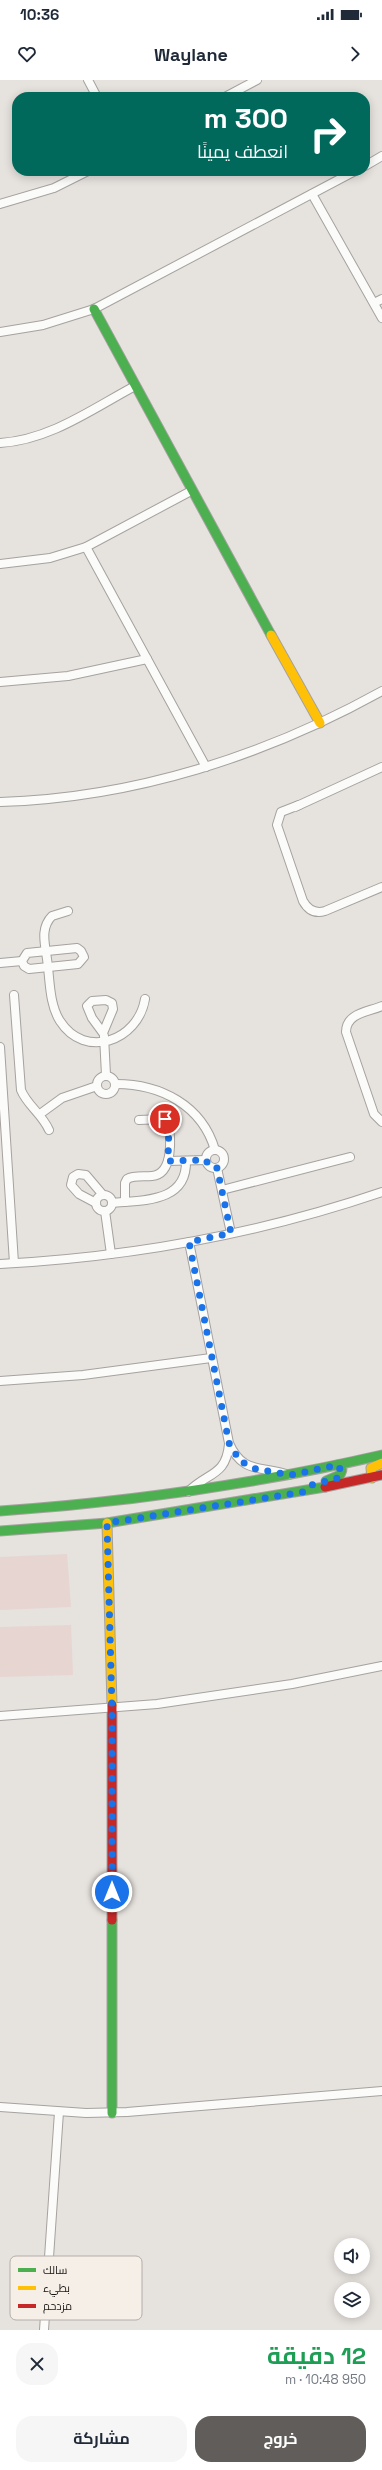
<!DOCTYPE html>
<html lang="ar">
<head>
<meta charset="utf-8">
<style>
  :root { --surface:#fff; --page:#f6f6f7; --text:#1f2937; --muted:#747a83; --accent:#615d5b }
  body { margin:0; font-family:"Space Grotesk",Cairo,sans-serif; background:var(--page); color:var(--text); direction:rtl; height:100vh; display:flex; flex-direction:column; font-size:15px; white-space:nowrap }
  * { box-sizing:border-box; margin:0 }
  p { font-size:13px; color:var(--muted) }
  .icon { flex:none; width:22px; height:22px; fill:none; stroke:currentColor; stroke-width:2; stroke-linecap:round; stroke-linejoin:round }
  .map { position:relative; height:2250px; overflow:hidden; direction:ltr }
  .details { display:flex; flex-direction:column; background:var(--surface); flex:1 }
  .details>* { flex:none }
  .top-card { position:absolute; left:12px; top:12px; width:358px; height:84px; border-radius:16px; box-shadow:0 2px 10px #0003; direction:rtl; background:#00695c; color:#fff; overflow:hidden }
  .controls { position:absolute; left:334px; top:2158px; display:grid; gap:8px }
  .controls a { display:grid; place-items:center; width:36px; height:36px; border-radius:50%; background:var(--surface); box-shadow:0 2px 10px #0003; font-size:20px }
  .pin { position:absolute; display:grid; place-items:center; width:34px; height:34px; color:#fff; margin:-17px; border:2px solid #fff; border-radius:50%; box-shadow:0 1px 4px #0007 }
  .me { position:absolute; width:44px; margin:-22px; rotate:0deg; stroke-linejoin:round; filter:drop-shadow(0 0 3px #0008) }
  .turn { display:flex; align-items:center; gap:14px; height:84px; padding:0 16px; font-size:18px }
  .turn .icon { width:52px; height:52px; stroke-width:2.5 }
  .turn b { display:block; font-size:28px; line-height:34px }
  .round { display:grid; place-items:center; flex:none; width:42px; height:42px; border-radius:16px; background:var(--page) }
  .summary { display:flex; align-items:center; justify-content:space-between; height:68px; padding:0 16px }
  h1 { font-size:24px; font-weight:700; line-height:30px; color:#1e9e55 }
  .action { display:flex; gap:8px; margin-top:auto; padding:8px 16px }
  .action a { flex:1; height:46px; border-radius:16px; background:var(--accent); color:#fff; font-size:16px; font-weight:700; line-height:46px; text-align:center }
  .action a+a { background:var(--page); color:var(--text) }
  .status { display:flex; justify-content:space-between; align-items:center; height:28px; padding:0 20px; background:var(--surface); direction:ltr }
  .status svg { height:11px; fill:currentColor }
  header { display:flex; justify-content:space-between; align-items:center; height:52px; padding:0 16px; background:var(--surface); font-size:18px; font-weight:700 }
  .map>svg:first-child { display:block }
  .green { fill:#e7d5d1 }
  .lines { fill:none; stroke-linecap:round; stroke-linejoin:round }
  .street-casing { stroke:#a5a29f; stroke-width:10 }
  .fast-casing { stroke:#a5a29f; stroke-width:11 }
  .slow-casing { stroke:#a5a29f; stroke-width:11 }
  .jam-casing { stroke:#a5a29f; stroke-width:11 }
  .street { stroke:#fbfbfa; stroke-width:8 }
  .fast { stroke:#4caf50; stroke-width:9 }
  .slow { stroke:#ffc107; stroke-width:9 }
  .jam { stroke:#c62828; stroke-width:9 }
  .route { stroke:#1a73e8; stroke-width:7; stroke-dasharray:0 12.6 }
  .key { fill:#f6efe8; stroke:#b4aea8; stroke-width:1 }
  .key-label { font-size:11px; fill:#191614 }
</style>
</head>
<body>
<div class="status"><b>10:36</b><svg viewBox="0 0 49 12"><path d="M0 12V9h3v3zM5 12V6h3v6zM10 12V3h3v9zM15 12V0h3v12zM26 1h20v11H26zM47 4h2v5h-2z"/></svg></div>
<header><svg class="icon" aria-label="forward" viewBox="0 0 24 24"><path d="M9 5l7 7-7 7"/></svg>Waylane<svg class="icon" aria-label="heart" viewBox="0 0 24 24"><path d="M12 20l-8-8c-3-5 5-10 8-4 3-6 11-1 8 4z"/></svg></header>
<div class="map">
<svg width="382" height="2250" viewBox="0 0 382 2250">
  <rect width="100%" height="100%" fill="#e6e2de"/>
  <!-- green -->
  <g class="green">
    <path d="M 67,1474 L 71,1527 L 0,1530 L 0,1477 Z"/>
    <path d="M 71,1545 L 73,1595 L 0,1597 L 0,1547 Z"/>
  </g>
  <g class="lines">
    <!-- street casing -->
    <g class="street-casing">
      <g id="street">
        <path d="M 88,0 L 97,17"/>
        <path d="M 225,17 L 257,0"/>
        <path d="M 365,86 L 382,76"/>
        <path d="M 312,114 L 382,238"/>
        <path d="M 0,124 L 54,108 L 88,91"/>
        <path d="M 374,223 L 382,219"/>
        <path d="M 0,252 L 43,245 L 94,229 L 355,91"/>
        <path d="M 0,363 C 50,360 92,329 135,306"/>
        <path d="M 86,467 L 206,687"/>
        <path d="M 0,484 L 50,478 L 86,467 L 191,411"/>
        <path d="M 0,602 L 68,596 L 147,579"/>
        <path d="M 0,722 C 134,718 265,676 382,611"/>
        <path d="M 299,725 L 281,732 L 277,745 L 303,821 C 308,830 315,834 325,831 L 382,807"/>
        <path d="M 295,727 L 382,687"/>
        <path d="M 68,831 L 52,836 C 40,848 45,864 47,879 C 50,899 49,924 60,941 C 85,980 138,961 145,919"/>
        <path d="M 77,868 L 81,871 L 84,877 L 78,884 L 29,889 L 24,886 L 22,881 L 27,873 Z"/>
        <path d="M 0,883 L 22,881"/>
        <path d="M 14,915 L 21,1010 C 27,1025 42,1034 49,1050"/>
        <path d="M 106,920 L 112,923 L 113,929 L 103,953 L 92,938 L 87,926 L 92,921 Z"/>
        <path d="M 382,926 C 368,932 346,933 346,952 L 374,1034 L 382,1042"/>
        <path d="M 104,956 L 106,995"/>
        <path d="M 0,967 L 14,1183"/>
        <circle cx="106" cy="1005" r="9"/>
        <path d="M 116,1004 C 160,1004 202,1025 215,1070"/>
        <path d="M 40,1034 L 62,1018 L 97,1006"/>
        <circle cx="215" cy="1079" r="9"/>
        <path d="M 168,1081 L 206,1080"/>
        <path d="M 217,1088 L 231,1153"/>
        <path d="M 222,1110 L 350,1077"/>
        <circle cx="104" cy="1123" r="8"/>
        <path d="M 125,1122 L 125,1103 L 127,1099 C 134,1095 144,1097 152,1096 C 174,1094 171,1057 168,1041 L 163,1039 L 139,1040"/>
        <path d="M 96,1123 L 79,1114 L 71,1105 L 73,1097 L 78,1094 L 86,1095 L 103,1115"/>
        <path d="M 112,1123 C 142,1120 187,1123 186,1081"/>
        <path d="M 105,1131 L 111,1174"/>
        <path d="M 189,1162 L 229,1363 C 243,1395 261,1385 289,1395"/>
        <path d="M 0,1184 C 130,1177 259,1154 382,1112"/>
        <path d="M 0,1301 L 83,1295 L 211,1278"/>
        <path d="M 188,1412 C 207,1392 226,1397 229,1364"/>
        <path d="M 0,1636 L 157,1624 L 292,1604 L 382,1586"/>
        <path d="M 0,2027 L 86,2033 L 127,2032 L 382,2011"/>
        <path d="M 44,2250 L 59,2032"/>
      </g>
    </g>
    <!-- fast casing -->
    <g class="fast-casing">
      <g id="fast">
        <path d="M 94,229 L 271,555"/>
        <path d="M 326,1401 L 340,1395 L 342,1390 L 338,1385"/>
        <path d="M 0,1431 C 129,1422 256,1404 382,1375"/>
        <path d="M 0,1451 L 107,1443 L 325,1407"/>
        <path d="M 112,1840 L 112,2033"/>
      </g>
    </g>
    <!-- slow casing -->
    <g class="slow-casing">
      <g id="slow">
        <path d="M 271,555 L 320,643"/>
        <path d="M 372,1398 L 371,1388 L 382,1383"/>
        <path d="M 107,1443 L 112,1625"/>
      </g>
    </g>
    <!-- jam casing -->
    <g class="jam-casing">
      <g id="jam">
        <path d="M 325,1407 L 382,1395"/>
        <path d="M 112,1625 L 112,1840"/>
      </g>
    </g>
    <!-- street -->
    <use href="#street" class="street"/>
    <!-- fast -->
    <use href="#fast" class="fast"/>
    <!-- slow -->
    <use href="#slow" class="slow"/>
    <!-- jam -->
    <use href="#jam" class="jam"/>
  </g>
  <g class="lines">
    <!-- route -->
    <path class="route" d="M 112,1812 L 112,1629 L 107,1443 L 303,1412 L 311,1405 L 338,1398 L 342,1393 L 338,1385 L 290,1395 L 256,1389 L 240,1381 L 229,1363 L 189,1162 L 231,1153 L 217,1088 L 209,1086 L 206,1080 L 168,1081 L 169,1043 L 165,1039"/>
  </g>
  <!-- legend -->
  <rect x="10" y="2176" width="132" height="64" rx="6" class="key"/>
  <rect x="18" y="2188" width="18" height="4" fill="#4caf50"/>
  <rect x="18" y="2206" width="18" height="4" fill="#ffc107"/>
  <rect x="18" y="2224" width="18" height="4" fill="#c62828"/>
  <g class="key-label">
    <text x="43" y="2194">سالك</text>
    <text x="43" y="2212">بطيء</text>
    <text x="43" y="2230">مزدحم</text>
  </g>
</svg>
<div class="controls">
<a><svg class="icon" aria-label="sound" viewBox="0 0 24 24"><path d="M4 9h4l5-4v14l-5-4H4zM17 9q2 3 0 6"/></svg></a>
<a><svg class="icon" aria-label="layers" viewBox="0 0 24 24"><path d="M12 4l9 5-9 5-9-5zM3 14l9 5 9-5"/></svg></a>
</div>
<div class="pin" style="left:165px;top:1039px;background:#d93025"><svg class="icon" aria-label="arrive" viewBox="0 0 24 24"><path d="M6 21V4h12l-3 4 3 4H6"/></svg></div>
<svg class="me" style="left:112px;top:1812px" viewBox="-20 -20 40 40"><circle r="17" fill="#1a73e8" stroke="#fff" stroke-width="3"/><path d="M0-11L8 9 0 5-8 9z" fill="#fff"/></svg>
<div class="top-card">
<div class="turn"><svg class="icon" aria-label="right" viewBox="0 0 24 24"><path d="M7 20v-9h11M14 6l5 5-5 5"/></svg><div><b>300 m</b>انعطف يمينًا</div></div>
</div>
</div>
<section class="details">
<div class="summary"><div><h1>12 دقيقة</h1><p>950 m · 10:48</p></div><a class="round"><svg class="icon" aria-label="close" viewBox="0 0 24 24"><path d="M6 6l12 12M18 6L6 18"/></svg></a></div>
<div class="action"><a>خروج</a><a>مشاركة</a></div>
</section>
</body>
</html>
